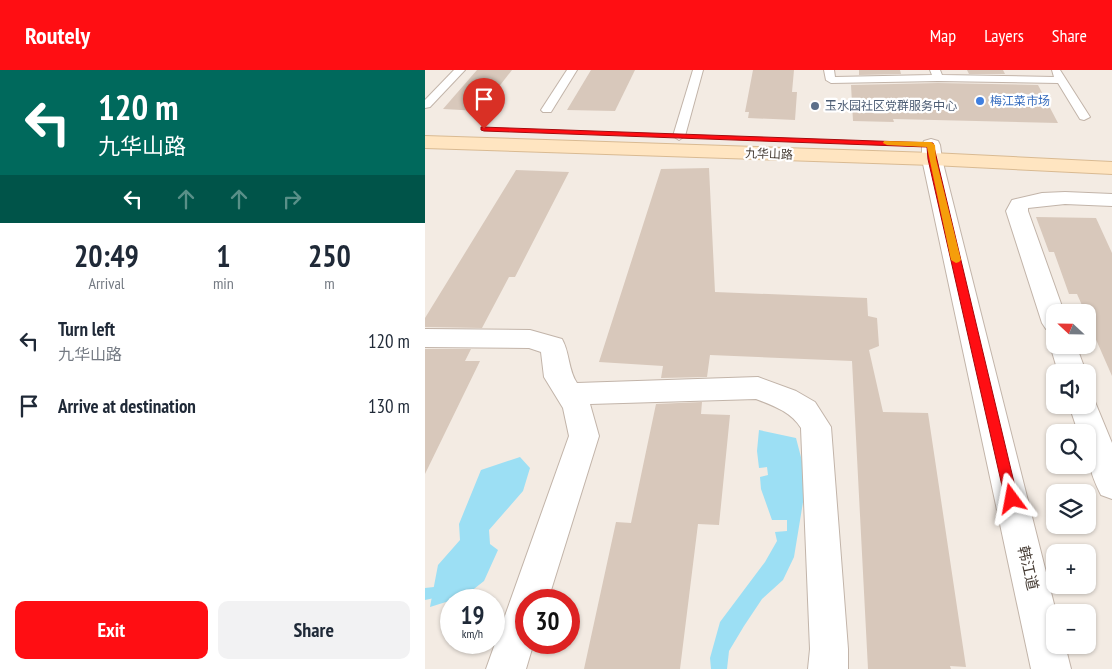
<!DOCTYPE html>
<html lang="en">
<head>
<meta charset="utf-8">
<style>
  :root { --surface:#fff; --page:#f2f2f3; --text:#1f2937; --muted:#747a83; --accent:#ff0e13 }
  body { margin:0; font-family:"PT Sans Narrow","Noto Sans SC",sans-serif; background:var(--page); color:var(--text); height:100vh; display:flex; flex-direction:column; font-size:19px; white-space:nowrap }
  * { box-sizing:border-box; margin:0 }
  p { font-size:16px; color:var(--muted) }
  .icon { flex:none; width:28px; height:28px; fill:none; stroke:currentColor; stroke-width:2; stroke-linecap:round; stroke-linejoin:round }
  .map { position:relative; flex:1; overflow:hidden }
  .drawer { display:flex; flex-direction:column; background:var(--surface); width:425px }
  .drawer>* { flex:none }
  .top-card { background:#00695c; color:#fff; overflow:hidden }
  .needle { width:32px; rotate:292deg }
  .tools { position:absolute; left:621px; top:234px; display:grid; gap:10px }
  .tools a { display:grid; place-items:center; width:50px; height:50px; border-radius:10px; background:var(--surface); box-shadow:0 1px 4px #0004; font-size:25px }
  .speed { position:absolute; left:15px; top:519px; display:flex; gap:10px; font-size:25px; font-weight:700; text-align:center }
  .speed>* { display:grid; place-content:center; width:65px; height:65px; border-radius:50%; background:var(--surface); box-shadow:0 1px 4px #0004; line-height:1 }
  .speed small { font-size:12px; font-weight:400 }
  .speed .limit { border:8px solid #d22; background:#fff; color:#111 }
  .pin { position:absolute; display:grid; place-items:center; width:42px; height:42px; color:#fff; margin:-51px -21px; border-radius:50% 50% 50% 0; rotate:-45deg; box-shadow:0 0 5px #0007 }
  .pin .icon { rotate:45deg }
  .me { position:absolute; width:55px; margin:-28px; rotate:347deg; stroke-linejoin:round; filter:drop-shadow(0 0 4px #0008) }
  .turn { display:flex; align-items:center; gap:18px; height:105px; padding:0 15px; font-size:22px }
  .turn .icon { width:65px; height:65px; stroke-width:2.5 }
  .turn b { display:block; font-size:35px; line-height:42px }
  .lanes { display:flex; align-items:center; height:48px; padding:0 15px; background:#0003; justify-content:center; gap:25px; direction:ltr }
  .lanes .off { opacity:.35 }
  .eta { display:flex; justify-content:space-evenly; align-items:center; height:85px; text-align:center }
  .eta b { font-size:30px; font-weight:800; line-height:35px }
  .action { display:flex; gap:10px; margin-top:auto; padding:10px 15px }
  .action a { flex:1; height:58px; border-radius:10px; background:var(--accent); color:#fff; font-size:20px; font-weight:800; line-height:58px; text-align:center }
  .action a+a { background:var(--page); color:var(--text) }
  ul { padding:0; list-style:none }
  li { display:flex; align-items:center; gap:15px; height:65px; padding:0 15px }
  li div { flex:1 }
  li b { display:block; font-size:19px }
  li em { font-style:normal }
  header { display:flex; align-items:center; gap:30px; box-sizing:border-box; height:70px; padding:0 25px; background:var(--accent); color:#fff }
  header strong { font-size:24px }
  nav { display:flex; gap:28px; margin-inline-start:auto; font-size:18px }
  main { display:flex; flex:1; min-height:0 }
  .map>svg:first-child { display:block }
  .water { fill:#9cdff4 }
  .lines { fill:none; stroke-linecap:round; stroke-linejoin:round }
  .stream { fill:#9cdff4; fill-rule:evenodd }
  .building { fill:#d8c8bb }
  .lane-casing { stroke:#c2b4a9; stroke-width:2 }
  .street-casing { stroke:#c2b4a9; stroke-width:2 }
  .secondary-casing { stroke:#d9ba92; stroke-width:2 }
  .lane { fill:#fff; fill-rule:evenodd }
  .street { fill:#fff; fill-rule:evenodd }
  .secondary { fill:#ffe5c1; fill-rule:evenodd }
  .route { fill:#ff0e13; stroke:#a6090c }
  .slow { fill:#f59e0b }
  .shop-dot { fill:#3f7fe0; stroke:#fff; stroke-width:2 }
  .service-dot { fill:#5c6f8a; stroke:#fff; stroke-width:2 }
  .labels { text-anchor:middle; stroke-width:4.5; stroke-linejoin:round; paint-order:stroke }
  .far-shop-label { font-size:12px; fill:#366cbe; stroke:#fff; text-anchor:start }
  .far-service-label { font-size:12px; fill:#4e5e75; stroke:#fff; text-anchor:start }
  .far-street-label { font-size:12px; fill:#453b33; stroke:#fff }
  .street-label { font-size:15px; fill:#453b33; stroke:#fff }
</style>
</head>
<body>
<header>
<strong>Routely</strong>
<nav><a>Map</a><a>Layers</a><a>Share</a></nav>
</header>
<main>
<section class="drawer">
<div class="top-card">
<div class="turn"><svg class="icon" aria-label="left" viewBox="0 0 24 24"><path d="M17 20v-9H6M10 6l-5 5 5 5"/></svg><div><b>120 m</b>九华山路</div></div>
<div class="lanes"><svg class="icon" aria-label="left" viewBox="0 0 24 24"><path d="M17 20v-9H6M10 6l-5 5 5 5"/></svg><svg class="icon off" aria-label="ahead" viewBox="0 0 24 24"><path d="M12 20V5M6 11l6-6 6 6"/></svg><svg class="icon off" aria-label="ahead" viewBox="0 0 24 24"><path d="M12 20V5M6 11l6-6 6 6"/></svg><svg class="icon off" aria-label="right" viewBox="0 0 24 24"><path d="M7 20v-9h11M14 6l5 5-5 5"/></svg></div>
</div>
<div class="eta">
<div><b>20:49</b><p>Arrival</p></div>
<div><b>1</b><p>min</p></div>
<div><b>250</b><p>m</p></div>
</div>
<ul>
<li><svg class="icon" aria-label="left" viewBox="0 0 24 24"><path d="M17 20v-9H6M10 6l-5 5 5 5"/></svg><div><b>Turn left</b><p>九华山路</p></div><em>120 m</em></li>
<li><svg class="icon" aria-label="arrive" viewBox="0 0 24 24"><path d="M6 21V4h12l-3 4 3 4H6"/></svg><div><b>Arrive at destination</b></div><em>130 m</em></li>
</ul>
<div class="action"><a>Exit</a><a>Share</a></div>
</section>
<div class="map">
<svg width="687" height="599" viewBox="0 0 687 599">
  <rect width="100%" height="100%" fill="#f3ebe3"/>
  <!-- water -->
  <g class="water">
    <path d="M 334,360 L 371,368 L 377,391 L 380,420 L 369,487 L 358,510 L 337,529 L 319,556 L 304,581 L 302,599 L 286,599 L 285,588 L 295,552 L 340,492 L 352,471 L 350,462 L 362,461 L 362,450 L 347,450 L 336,419 L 335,407 L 343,405 L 342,397 L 334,398 L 332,381 Z"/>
    <path d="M 95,387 L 105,398 L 98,421 L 64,460 L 65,474 L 73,480 L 59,511 L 40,526 L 5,537 L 13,495 L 35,470 L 34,454 L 56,400 Z"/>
  </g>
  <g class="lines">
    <!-- stream -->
    <path class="stream" d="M 9,517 L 14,519 L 16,523 L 14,527 L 0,530 L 0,518 Z"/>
  </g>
  <!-- building -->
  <g class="building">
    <path d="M 52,0 L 87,0 L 55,41 L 18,39 Z"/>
    <path d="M 166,0 L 210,0 L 190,41 L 142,40 Z"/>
    <path d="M 328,0 L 369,0 L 367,22 L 372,22 L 370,50 L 323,48 L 324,42 L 320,42 Z"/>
    <path d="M 434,0 L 475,0 L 476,4 L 434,5 Z"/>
    <path d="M 542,0 L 578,0 L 580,4 L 544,4 Z"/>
    <path d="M 513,13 L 613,15 L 633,53 L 468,49 L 469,52 L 428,51 L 426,15 Z"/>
    <path d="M 284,98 L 290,222 L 442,228 L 443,246 L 452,248 L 454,276 L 444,280 L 458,342 L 503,343 L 541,597 L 525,596 L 526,599 L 443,599 L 427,291 L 285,285 L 282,307 L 236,308 L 238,296 L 174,292 L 236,99 Z"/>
    <path d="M 91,100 L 144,102 L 90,207 L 84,207 L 57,258 L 0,257 L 0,248 Z"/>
    <path d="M 611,147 L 671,148 L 687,183 L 687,306 L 662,249 L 662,242 L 660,242 L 652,224 L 644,224 L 629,182 L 624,182 Z"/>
    <path d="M 0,279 L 46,279 L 40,291 L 55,291 L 0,404 Z"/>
    <path d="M 277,332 L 276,344 L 305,345 L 294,455 L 273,454 L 255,599 L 159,599 L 191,452 L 206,453 L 231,334 Z"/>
  </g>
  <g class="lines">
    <!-- lane casing -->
    <g class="lane-casing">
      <g id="lane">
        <path d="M 29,0 L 40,0 L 5,37 L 0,38 L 0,30 Z"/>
        <path d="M 142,0 L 152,0 L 126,42 L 118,42 L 116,40 Z"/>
        <path d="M 268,0 L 278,0 L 260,66 L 254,70 L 248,66 Z"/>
        <path d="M 399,0 L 409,0 L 410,7 L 507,5 L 505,0 L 515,0 L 517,5 L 629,7 L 627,0 L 635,0 L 665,47 L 659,50 L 655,49 L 633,13 L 513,11 L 406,13 L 401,10 Z"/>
      </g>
    </g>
    <!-- street casing -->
    <g class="street-casing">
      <g id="street">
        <path d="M 506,69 L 513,71 L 515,75 L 517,89 L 631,542 L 630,575 L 640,575 L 646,599 L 606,599 L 497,89 L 497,75 L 499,71 Z"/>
        <path d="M 640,122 L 687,124 L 687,136 L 640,134 L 603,138 L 603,141 L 639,242 L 630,242 L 630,262 L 621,259 L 617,253 L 581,141 L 587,130 L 617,123 Z"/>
        <path d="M 0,259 L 105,260 L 137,269 C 145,283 143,300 152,313 L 333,307 L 371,321 L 390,332 L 406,357 L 423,579 L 423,599 L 383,599 L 385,579 L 376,358 C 366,342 349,336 331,329 L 165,334 L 174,366 L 123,530 L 101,530 L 101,572 L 109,572 L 101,599 L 61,599 L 144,366 L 138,338 L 119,307 L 116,282 L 104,278 L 0,277 Z"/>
        <path d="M 629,268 L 630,275 L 651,275 L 661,302 L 633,302 L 625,275 Z"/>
        <path d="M 662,325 L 668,327 L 687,373 L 687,429 L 676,425 C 664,401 662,388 662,362 L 653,362 L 644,335 L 662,335 Z"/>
      </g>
    </g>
    <!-- secondary casing -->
    <g class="secondary-casing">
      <path id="secondary" d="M 0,66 L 507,83 L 687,92 L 687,104 L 507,95 L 0,78 Z"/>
    </g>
    <!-- lane -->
    <use href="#lane" class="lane"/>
    <!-- street -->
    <use href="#street" class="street"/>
    <!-- secondary -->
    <use href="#secondary" class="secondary"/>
  </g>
  <!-- route -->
  <path class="route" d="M 56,57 L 508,73 L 593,429 L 591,433 L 587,435 L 582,433 L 580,429 L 503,89 L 502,77 L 59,61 L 56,60 Z"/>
  <!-- slow -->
  <path class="slow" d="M 459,71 L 506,72 L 510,75 L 511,89 L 536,190 L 534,192 L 531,193 L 526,190 L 502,77 L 462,75 L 458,73 Z"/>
  <!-- markers -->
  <circle class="shop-dot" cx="555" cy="31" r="5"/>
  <circle class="service-dot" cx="390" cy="36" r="5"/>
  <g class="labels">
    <!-- far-shop labels -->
    <g class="far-shop-label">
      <text x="565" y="35">梅江菜市场</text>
    </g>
    <!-- far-service labels -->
    <g class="far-service-label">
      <text x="400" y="40">玉水园社区党群服务中心</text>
    </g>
    <!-- far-street labels -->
    <g class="far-street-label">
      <text transform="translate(344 84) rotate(2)" y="4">九华山路</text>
    </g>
    <!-- street labels -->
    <g class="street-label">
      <text transform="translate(603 498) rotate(77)" y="5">韩江道</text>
    </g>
  </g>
</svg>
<div class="tools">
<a><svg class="needle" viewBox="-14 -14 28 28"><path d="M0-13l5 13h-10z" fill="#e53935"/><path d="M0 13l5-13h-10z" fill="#747a83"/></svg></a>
<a><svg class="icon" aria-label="sound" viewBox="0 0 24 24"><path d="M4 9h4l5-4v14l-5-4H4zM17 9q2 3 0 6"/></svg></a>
<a><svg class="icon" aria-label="search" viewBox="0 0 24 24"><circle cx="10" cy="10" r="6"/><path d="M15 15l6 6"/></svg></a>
<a><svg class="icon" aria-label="layers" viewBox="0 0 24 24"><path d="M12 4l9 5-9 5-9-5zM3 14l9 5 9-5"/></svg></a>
<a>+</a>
<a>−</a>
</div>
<div class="speed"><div>19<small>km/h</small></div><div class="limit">30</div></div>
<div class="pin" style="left:59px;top:59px;background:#d93025"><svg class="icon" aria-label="arrive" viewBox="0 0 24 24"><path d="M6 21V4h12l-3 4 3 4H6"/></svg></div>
<svg class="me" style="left:587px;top:429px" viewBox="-20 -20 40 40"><path d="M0-17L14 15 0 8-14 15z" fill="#ff0e13" stroke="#fff" stroke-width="4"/></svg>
</div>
</main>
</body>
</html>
